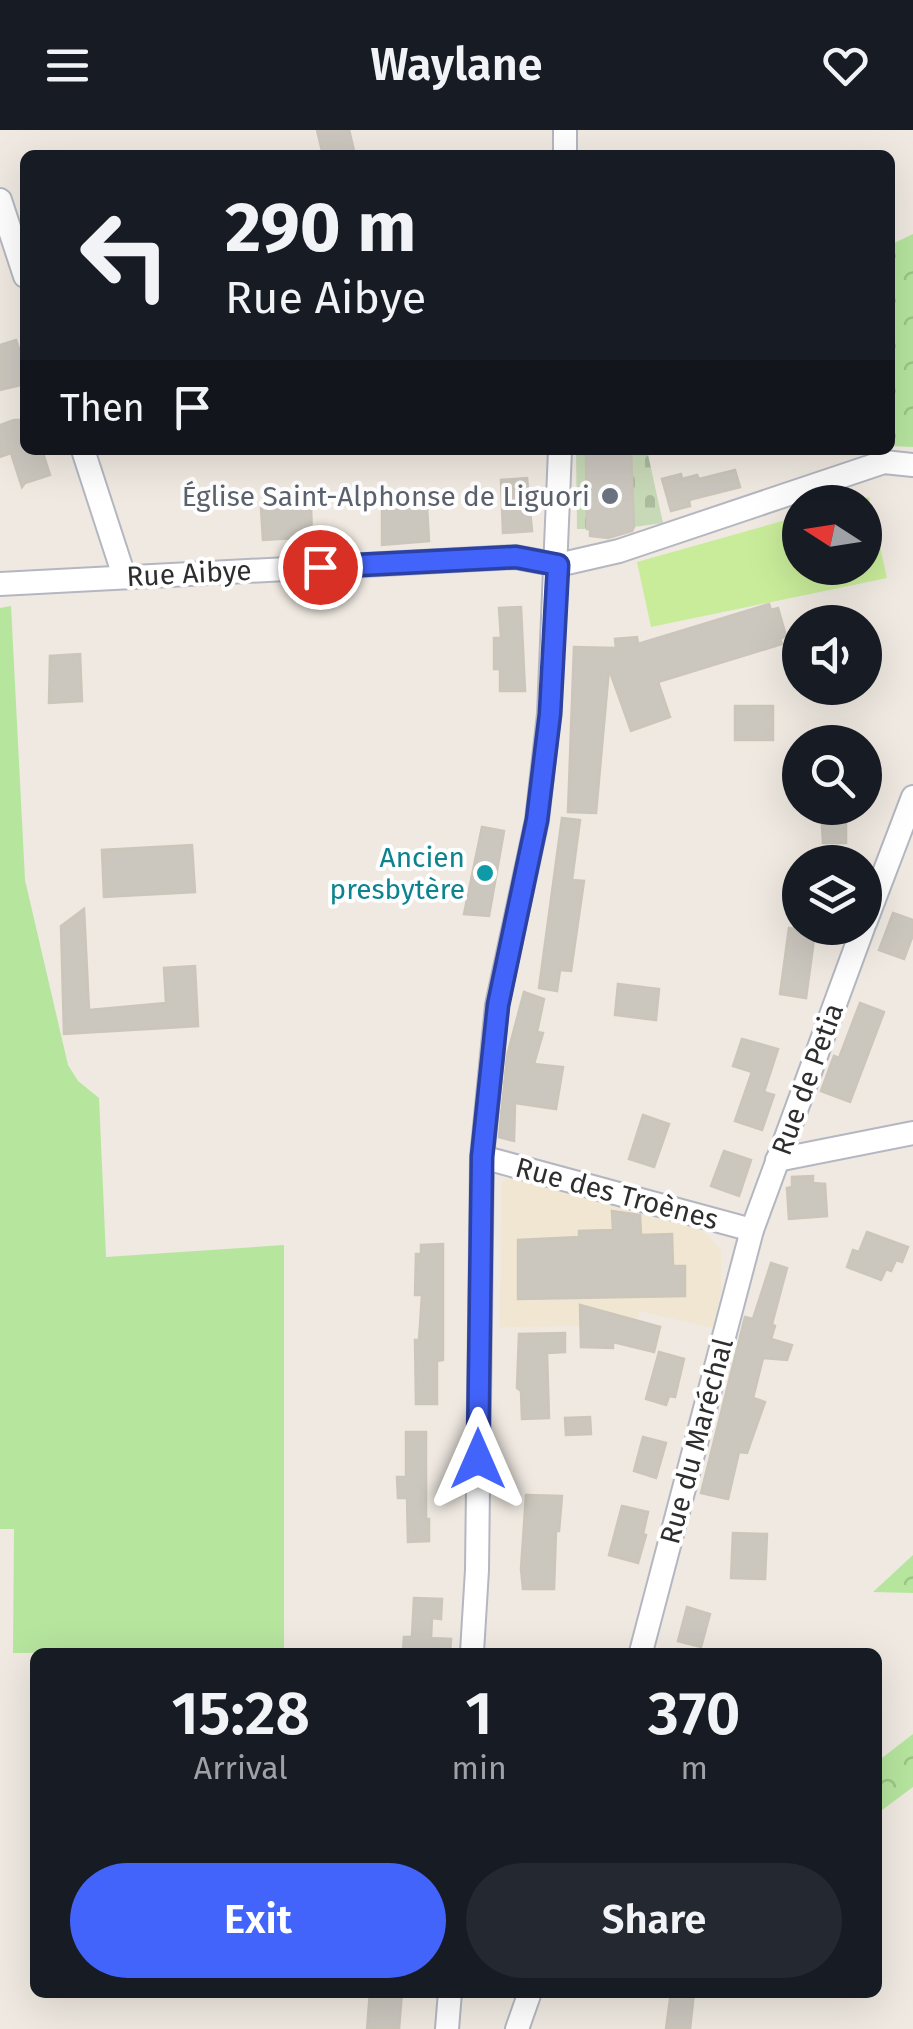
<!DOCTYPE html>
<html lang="en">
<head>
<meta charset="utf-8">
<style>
  :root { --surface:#171b24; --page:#242831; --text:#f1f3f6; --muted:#9ea1a6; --accent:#4264fb }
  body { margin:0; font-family:"Fira Sans",sans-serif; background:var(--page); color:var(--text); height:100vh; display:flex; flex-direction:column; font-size:38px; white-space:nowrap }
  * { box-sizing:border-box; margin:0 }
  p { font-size:32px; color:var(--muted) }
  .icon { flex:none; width:55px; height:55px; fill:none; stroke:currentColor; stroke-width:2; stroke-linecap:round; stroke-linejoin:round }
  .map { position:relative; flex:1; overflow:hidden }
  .side { position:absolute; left:30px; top:1518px; width:852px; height:350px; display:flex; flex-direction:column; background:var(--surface); border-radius:15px; box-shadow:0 10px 40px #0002 }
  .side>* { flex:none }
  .banner { position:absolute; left:20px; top:20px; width:875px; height:305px; border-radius:15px; box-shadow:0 10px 40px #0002; background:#171b24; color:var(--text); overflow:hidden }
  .needle { width:65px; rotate:282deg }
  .fabs { position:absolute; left:782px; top:355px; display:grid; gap:20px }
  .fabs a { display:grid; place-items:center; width:100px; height:100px; border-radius:50%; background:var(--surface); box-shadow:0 10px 40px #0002; font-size:50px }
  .pin { position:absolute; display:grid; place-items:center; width:85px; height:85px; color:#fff; margin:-42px; border:5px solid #fff; border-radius:50%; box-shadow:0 2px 10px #0007 }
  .me { position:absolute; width:110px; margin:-55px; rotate:0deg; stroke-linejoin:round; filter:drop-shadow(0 0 8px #0008) }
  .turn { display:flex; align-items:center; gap:35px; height:210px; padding:0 40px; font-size:45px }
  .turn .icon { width:130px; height:130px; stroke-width:2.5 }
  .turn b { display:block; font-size:70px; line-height:85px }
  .then { display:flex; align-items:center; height:95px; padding:0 40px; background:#0003; gap:20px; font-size:38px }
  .eta { display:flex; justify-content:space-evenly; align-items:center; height:170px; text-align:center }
  .eta b { font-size:60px; font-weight:600; line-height:70px }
  .button { display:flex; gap:20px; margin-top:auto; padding:20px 40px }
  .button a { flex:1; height:115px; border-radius:60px; background:var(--accent); color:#fff; font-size:40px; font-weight:600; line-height:115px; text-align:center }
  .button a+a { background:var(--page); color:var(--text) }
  header { display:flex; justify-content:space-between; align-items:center; height:130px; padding:0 40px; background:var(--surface); font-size:45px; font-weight:600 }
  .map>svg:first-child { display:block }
  .education { fill:#f0e6d1 }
  .green { fill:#b6e59e }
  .forest { fill:url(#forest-crowns) }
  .cemetery { fill:url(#cemetery-stones) }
  .pitch { fill:#c9ec9a }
  .building { fill:#cbc7bf; stroke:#cbc5ba; stroke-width:2.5 }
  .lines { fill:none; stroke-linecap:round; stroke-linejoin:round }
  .minor-casing { stroke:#b4b7c1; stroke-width:26 }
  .minor { stroke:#fff; stroke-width:22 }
  .route-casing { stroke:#2b41a3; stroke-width:25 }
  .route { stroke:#4264fb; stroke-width:18 }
  .worship-dot { fill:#6b7280; stroke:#fff; stroke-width:4 }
  .culture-dot { fill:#0f9aa8; stroke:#fff; stroke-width:4 }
  .labels { text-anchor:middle; stroke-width:8; stroke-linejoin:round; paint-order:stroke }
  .worship-label { font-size:28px; fill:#5b616d; stroke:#fff; text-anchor:end }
  .street-label { font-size:28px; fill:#2e2e2e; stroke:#fff }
  .culture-label { font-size:28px; fill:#0d838f; stroke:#fff; text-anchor:end }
</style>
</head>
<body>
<header><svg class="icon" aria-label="menu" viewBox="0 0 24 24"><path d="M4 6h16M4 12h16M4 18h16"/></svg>Waylane<svg class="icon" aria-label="heart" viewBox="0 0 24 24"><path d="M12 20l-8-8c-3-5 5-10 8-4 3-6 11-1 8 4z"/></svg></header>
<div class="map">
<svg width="913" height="1899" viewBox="0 0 913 1899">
  <defs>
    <pattern id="forest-crowns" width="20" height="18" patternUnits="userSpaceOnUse" patternTransform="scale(2.5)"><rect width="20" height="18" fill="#b6e59e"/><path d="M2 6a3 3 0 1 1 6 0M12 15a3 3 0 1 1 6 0" fill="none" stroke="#9dc588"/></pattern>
    <pattern id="cemetery-stones" width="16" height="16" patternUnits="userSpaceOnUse" patternTransform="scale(2.5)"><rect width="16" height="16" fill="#c8d9b8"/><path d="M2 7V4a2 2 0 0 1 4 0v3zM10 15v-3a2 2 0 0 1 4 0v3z" fill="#acbb9e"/></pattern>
  </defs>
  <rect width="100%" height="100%" fill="#efe9e1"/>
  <!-- education -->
  <path class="education" d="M 514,1045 L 676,1089 L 703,1101 L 721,1120 L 721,1161 L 713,1198 L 640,1181 L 635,1195 L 500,1197 L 502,1052 Z"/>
  <!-- green -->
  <path class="green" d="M 11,476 L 25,750 L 68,935 L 78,951 L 99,968 L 106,1127 L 284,1115 L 284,1522 L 13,1523 L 14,1399 L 0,1399 L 0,478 Z"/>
  <!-- forest -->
  <g class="forest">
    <path d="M 913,104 L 913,317 L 890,316 L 890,115 Z"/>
    <path d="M 913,1425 L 913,1463 L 873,1462 Z"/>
    <path d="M 913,1604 L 913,1657 L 878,1683 L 878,1631 Z"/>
  </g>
  <!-- cemetery -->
  <g class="cemetery">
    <path d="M 576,320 L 597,320 L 586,322 L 587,399 L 577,399 Z"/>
    <path d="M 631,320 L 647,320 L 663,393 L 634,397 Z"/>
  </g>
  <!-- pitch -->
  <path class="pitch" d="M 869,367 L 887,448 L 651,497 L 637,432 L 800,386 L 800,438 L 865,438 L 865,372 L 849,372 Z"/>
  <!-- building -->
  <g class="building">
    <path d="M 317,0 L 349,0 L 355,25 L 323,25 Z"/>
    <path d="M 16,210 L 25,236 L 25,254 L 0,260 L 0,215 Z"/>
    <path d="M 14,290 L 21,290 L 25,320 L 42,320 L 50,345 L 25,353 L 22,357 L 11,323 L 0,327 L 0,295 Z"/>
    <path d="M 631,320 L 634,397 L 632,401 L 608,408 L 590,406 L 590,399 L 587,399 L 586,321 Z"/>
    <path d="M 735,340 L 740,357 L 689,370 L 690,376 L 671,381 L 662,349 L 681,344 L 682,349 L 697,345 L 699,349 Z"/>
    <path d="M 527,348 L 532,401 L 503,403 L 501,350 Z"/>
    <path d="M 311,375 L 312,407 L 263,410 L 261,378 Z"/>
    <path d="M 382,377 L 427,377 L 429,411 L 382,415 Z"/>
    <path d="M 769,474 L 771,480 L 778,478 L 786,506 L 780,509 L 782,514 L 658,552 L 670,587 L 631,601 L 609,539 L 596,683 L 568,682 L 574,517 L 616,518 L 615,509 L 637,507 L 638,514 Z"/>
    <path d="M 521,477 L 525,561 L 500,561 L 500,539 L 494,539 L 494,508 L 501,508 L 499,478 Z"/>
    <path d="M 80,524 L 82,571 L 49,573 L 50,526 Z"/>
    <rect x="735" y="576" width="38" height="34"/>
    <path d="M 821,678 L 846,678 L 846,713 L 823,713 Z"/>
    <path d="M 562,688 L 580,690 L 572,750 L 584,751 L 571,841 L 560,840 L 557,861 L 539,858 Z"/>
    <path d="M 482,697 L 504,701 L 489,786 L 464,784 Z"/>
    <path d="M 192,715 L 195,762 L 104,767 L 102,720 Z"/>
    <path d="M 84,779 L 89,880 L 166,873 L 164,838 L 195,836 L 198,896 L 64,904 L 61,796 Z"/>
    <path d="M 893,783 L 913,790 L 913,805 L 904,829 L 879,820 Z"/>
    <path d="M 789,798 L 815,802 L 806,868 L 780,864 Z"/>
    <path d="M 618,854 L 659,859 L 656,890 L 615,885 Z"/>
    <path d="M 524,862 L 544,869 L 537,902 L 543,903 L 534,934 L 563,937 L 556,979 L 515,973 L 514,1011 L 499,1007 L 507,926 Z"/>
    <path d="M 860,873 L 884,882 L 850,972 L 821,961 L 834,926 L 839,928 Z"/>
    <path d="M 742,909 L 778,919 L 764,962 L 774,965 L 762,1000 L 735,991 L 752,942 L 733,936 Z"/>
    <path d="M 643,985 L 669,994 L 654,1037 L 629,1029 Z"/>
    <path d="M 724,1021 L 751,1030 L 739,1066 L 711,1056 Z"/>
    <path d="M 813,1046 L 813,1053 L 825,1054 L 827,1086 L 789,1089 L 787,1058 L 792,1057 L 792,1047 Z"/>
    <path d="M 612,1081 L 640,1085 L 641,1105 L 672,1104 L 673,1136 L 685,1136 L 685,1166 L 518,1169 L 518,1110 L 579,1107 L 579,1101 L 613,1100 Z"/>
    <path d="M 867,1102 L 908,1117 L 902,1132 L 896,1130 L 891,1141 L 886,1139 L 881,1150 L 847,1137 L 853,1120 L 859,1122 Z"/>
    <path d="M 443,1114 L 443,1230 L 437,1231 L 437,1274 L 416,1274 L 415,1210 L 419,1210 L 422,1165 L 415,1165 L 416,1124 L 421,1124 L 421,1115 Z"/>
    <path d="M 771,1133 L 787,1138 L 772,1194 L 775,1196 L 771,1209 L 792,1215 L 787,1230 L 763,1228 L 753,1268 L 765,1272 L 747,1323 L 739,1322 L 728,1369 L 701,1363 L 745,1187 L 753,1189 Z"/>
    <path d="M 580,1175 L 660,1197 L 654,1222 L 613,1212 L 613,1218 L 581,1217 Z"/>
    <path d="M 565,1203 L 565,1222 L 547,1223 L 549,1288 L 522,1289 L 521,1261 L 517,1258 L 519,1204 Z"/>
    <path d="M 659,1222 L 684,1229 L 675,1267 L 669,1266 L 666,1275 L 646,1269 Z"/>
    <path d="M 590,1287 L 591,1304 L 566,1305 L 565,1288 Z"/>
    <path d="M 406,1302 L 426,1302 L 426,1389 L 429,1389 L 429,1411 L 408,1412 L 407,1368 L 398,1368 L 397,1347 L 406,1347 Z"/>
    <path d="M 643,1307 L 666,1313 L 656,1348 L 634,1341 Z"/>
    <path d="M 526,1365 L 562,1366 L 559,1401 L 556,1401 L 554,1459 L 523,1459 L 521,1439 Z"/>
    <path d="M 622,1376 L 648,1382 L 643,1404 L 646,1405 L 638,1433 L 609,1425 Z"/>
    <path d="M 733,1403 L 767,1404 L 765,1449 L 731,1448 Z"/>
    <path d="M 414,1468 L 442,1469 L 441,1489 L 432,1488 L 431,1508 L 451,1509 L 450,1522 L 403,1522 L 404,1507 L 412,1507 Z"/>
    <path d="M 687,1477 L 710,1484 L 701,1517 L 678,1511 Z"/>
    <path d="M 370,1862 L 402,1862 L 399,1899 L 367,1899 Z"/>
    <path d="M 671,1862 L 694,1862 L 690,1899 L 666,1899 Z"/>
  </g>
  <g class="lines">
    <!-- minor casing -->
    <g class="minor-casing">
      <g id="minor">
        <path d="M 565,25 L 565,0"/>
        <path d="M 0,70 L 25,146"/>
        <path d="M 83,320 L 124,446"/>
        <path d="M 0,454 L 515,427 L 558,435 L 619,421 L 884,332 L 913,335"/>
        <path d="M 865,793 L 913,667"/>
        <path d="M 482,1027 L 752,1100"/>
        <path d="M 777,1030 L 913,1003"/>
        <path d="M 472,1522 L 477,1440 L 482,1027 L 497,875 L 537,690 L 549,584 L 560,320"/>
        <path d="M 641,1522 L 752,1100 L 863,798"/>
        <path d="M 447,1899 L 450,1862"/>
        <path d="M 517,1899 L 530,1862"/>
      </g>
    </g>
    <!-- minor -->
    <use href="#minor" class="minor"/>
  </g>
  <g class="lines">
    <!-- route casing -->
    <g class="route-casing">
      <path id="route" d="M 320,437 L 516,427 L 558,435 L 550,584 L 537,690 L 498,875 L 482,1027 L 478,1329"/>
    </g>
    <!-- route -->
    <use href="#route" class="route"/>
  </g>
  <!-- markers -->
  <circle class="worship-dot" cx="610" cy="366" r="10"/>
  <circle class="culture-dot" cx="485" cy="743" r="10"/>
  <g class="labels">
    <!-- worship labels -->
    <g class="worship-label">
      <text x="590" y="376">Église Saint-Alphonse de Liguori</text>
    </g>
    <!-- street labels -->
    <g class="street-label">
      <text transform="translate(189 443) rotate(-3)" y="10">Rue Aibye</text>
      <text transform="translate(807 949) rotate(-70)" y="10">Rue de Petia</text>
      <text transform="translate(617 1063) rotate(15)" y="10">Rue des Troènes</text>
      <text transform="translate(696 1311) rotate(-75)" y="10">Rue du Maréchal</text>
    </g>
    <!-- culture labels -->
    <g class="culture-label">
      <text x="465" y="737">Ancien<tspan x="465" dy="32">presbytère</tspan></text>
    </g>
  </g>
</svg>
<div class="fabs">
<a><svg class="needle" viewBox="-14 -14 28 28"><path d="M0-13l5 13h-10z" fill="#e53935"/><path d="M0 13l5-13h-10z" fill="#9ea1a6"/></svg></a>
<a><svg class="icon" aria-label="sound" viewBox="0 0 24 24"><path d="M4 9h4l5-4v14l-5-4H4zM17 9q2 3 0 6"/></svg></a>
<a><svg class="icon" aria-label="search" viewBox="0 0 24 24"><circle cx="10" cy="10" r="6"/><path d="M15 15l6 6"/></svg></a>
<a><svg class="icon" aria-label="layers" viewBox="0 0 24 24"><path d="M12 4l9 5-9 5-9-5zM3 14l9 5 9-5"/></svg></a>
</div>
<div class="pin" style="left:320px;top:437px;background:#d93025"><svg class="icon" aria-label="arrive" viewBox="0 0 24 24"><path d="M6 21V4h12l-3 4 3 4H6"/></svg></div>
<svg class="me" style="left:478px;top:1329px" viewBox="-20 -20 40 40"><path d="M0-17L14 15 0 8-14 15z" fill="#4264fb" stroke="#fff" stroke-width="4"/></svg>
<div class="banner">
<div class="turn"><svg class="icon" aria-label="left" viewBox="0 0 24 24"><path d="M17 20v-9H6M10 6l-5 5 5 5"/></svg><div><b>290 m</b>Rue Aibye</div></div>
<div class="then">Then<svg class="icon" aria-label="arrive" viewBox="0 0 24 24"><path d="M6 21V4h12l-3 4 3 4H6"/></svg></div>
</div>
<section class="side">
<div class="eta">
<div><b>15:28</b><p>Arrival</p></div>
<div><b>1</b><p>min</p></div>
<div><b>370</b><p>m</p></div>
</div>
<div class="button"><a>Exit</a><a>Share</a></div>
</section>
</div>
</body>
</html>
